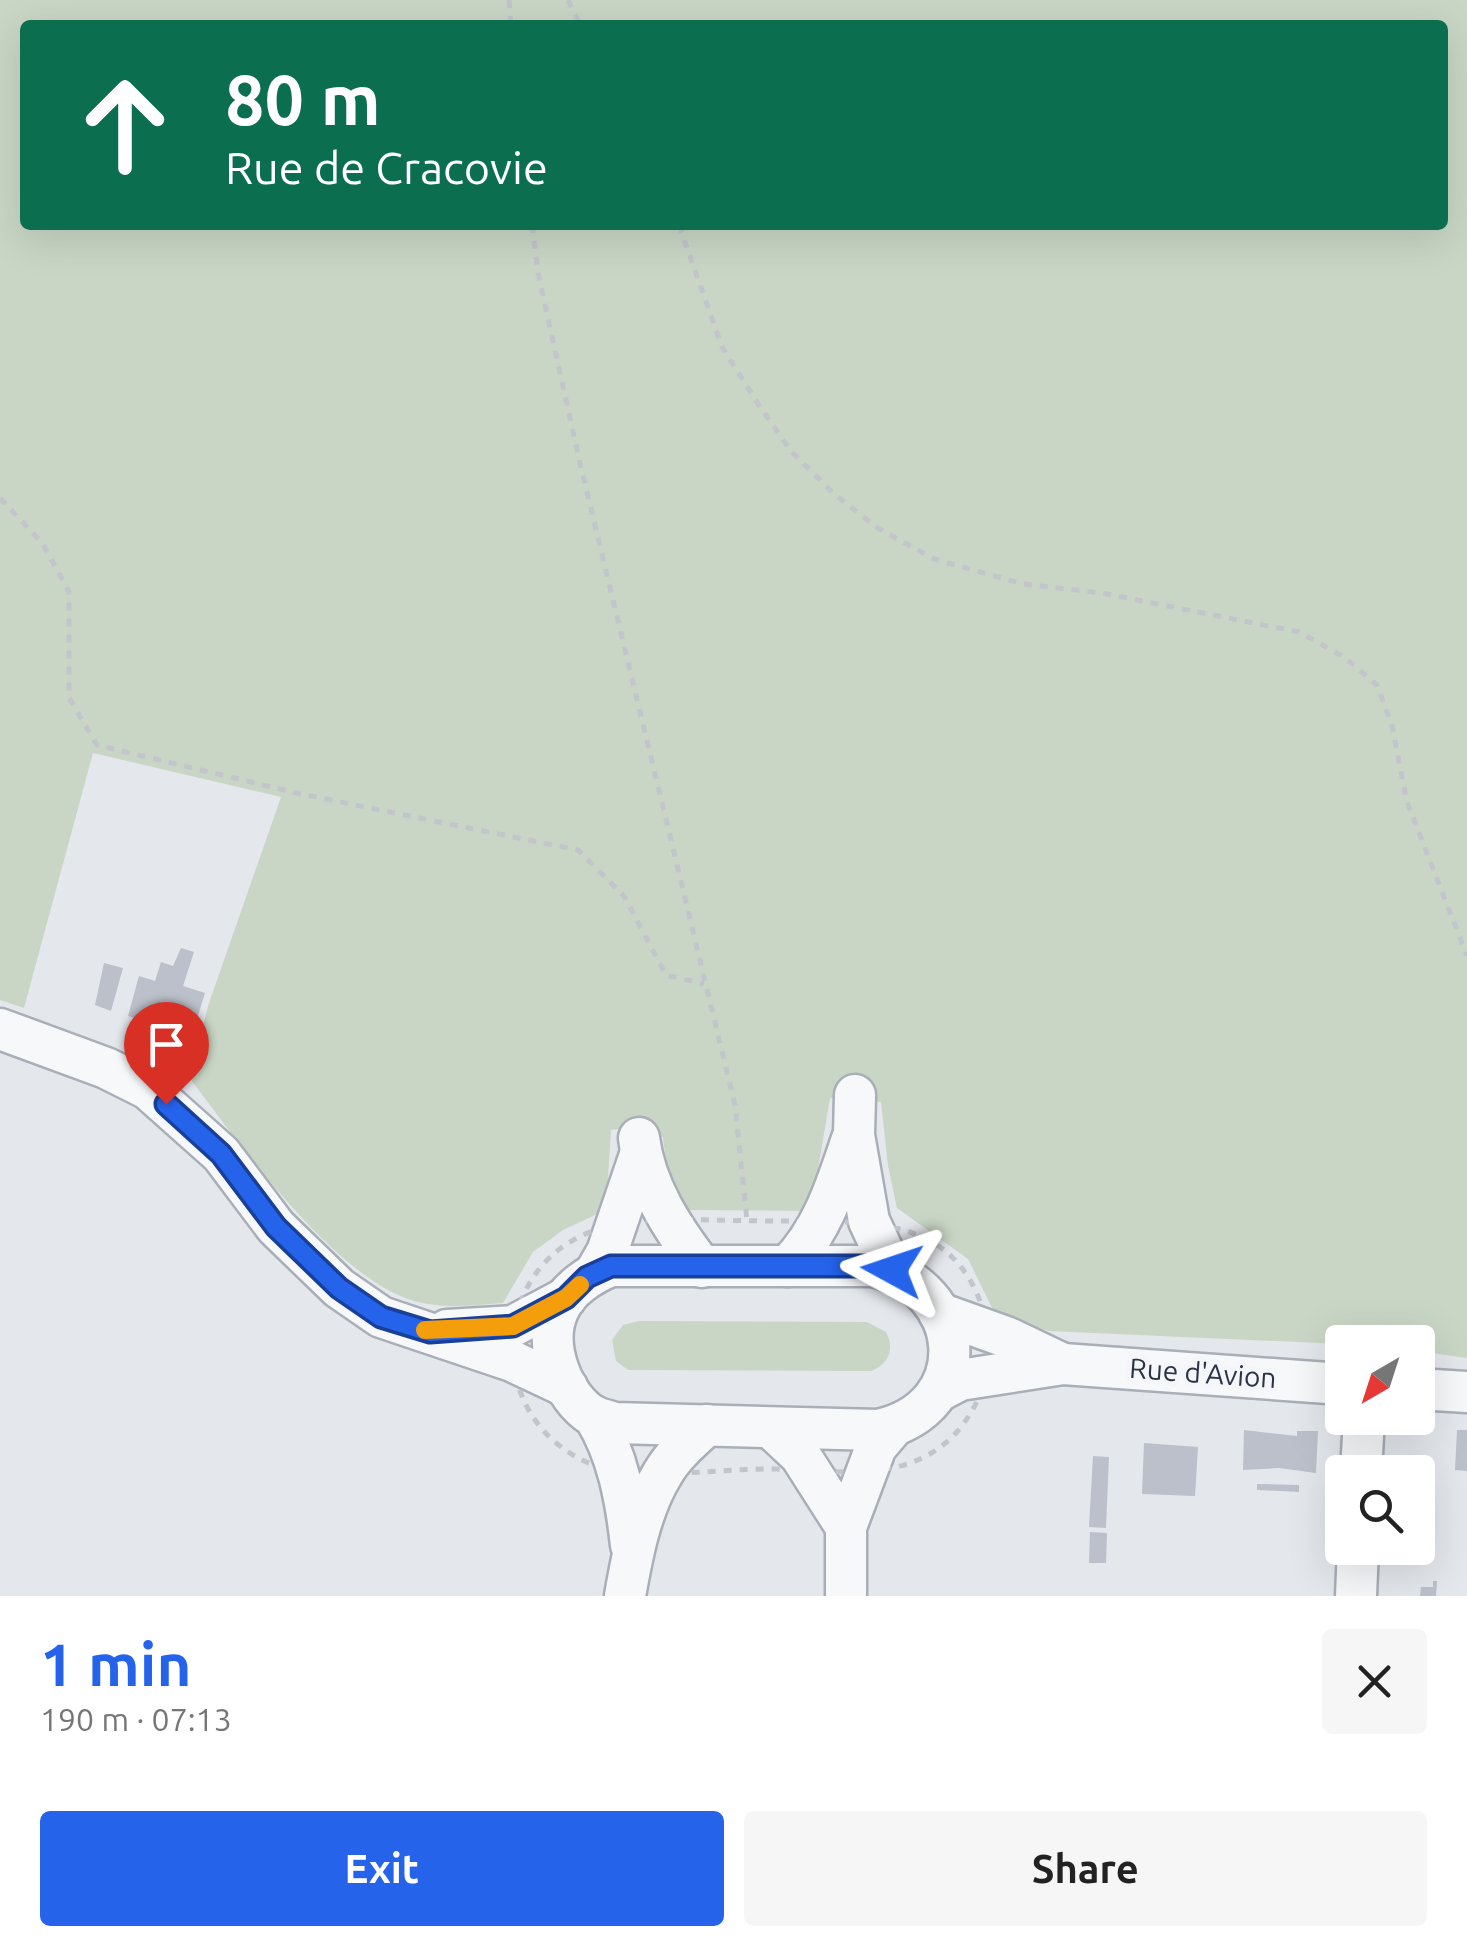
<!DOCTYPE html>
<html lang="en">
<head>
<meta charset="utf-8">
<style>
  :root { --surface:#fff; --page:#f6f6f6; --text:#222; --muted:#767676; --accent:#2563eb }
  body { margin:0; font-family:Ubuntu,sans-serif; background:var(--page); color:var(--text); height:100vh; display:flex; flex-direction:column; font-size:38px; white-space:nowrap }
  * { box-sizing:border-box; margin:0 }
  p { font-size:32px; color:var(--muted) }
  .icon { flex:none; width:55px; height:55px; fill:none; stroke:currentColor; stroke-width:2; stroke-linecap:round; stroke-linejoin:round }
  .map { position:relative; height:1596px; overflow:hidden }
  .panel { display:flex; flex-direction:column; background:var(--surface); flex:1 }
  .panel>* { flex:none }
  .guide { position:absolute; left:20px; top:20px; width:1428px; height:210px; border-radius:10px; box-shadow:0 10px 40px #0002; background:#0b6e4f; color:#fff; overflow:hidden }
  .needle { width:65px; rotate:219deg }
  .fabs { position:absolute; left:1325px; top:1325px; display:grid; gap:20px }
  .fabs a { display:grid; place-items:center; width:110px; height:110px; border-radius:10px; background:var(--surface); box-shadow:0 10px 40px #0002; font-size:50px }
  .pin { position:absolute; display:grid; place-items:center; width:85px; height:85px; color:#fff; margin:-102px -42px; border-radius:50% 50% 50% 0; rotate:-45deg; box-shadow:0 0 10px #0007 }
  .pin .icon { rotate:45deg }
  .me { position:absolute; width:110px; margin:-55px; rotate:275deg; stroke-linejoin:round; filter:drop-shadow(0 0 8px #0008) }
  .turn { display:flex; align-items:center; gap:35px; height:210px; padding:0 40px; font-size:45px }
  .turn .icon { width:130px; height:130px; stroke-width:2.5 }
  .turn b { display:block; font-size:70px; line-height:85px }
  .round { display:grid; place-items:center; flex:none; width:105px; height:105px; border-radius:10px; background:var(--page) }
  .headline { display:flex; align-items:center; justify-content:space-between; height:170px; padding:0 40px }
  h1 { font-size:60px; font-weight:700; line-height:75px; color:var(--accent) }
  .cta { display:flex; gap:20px; margin-top:auto; padding:20px 40px }
  .cta a { flex:1; height:115px; border-radius:10px; background:var(--accent); color:#fff; font-size:40px; font-weight:700; line-height:115px; text-align:center }
  .cta a+a { background:var(--page); color:var(--text) }
  .map>svg:first-child { display:block }
  .green { fill:#c9d6c5; fill-rule:evenodd }
  .building { fill:#bbc0ca }
  .lines { fill:none; stroke-linecap:round; stroke-linejoin:round }
  .minor-casing { stroke:#a9aeb7; stroke-width:45 }
  .path { stroke:#c2c5cb; stroke-width:5; stroke-dasharray:8 8; stroke-linecap:butt }
  .minor { stroke:#f7f8fa; stroke-width:40 }
  .route-casing { stroke:#184099; stroke-width:25 }
  .route { stroke:#2563eb; stroke-width:18 }
  .slow { stroke:#f59e0b; stroke-width:18 }
  .labels { text-anchor:middle; stroke-width:10; stroke-linejoin:round; paint-order:stroke }
  .street-label { font-size:28px; fill:#2b3445; stroke:#f4f6f9 }
</style>
</head>
<body>
<div class="map">
<svg width="1467" height="1596" viewBox="0 0 1467 1596">
  <rect width="100%" height="100%" fill="#e4e7ec"/>
  <!-- green -->
  <g class="green">
    <path d="M 0,0 L 1467,0 L 1467,1358 L 1418,1351 L 1418,1342 L 1342,1344 L 1049,1331 L 998,1320 L 968,1259 L 897,1208 L 888,1166 L 881,1102 L 830,1098 L 811,1211 L 689,1210 C 671,1187 666,1166 663,1137 L 635,1127 L 611,1130 L 606,1210 L 563,1230 L 533,1252 L 503,1303 C 475,1305 445,1309 418,1302 C 338,1283 238,1142 189,1077 L 209,1003 L 281,797 L 93,753 L 24,1008 L 0,1000 ZM 25,25 L 1442,25 L 1442,225 L 25,225 Z"/>
    <path d="M 639,1321 L 867,1322 L 886,1332 C 895,1349 889,1364 871,1371 L 628,1370 L 616,1361 L 612,1340 L 623,1325 Z"/>
  </g>
  <!-- building -->
  <g class="building">
    <path d="M 181,948 L 194,952 L 183,986 L 205,993 L 192,1035 L 128,1016 L 139,976 L 155,981 L 161,962 L 173,966 Z"/>
    <path d="M 104,963 L 123,968 L 111,1011 L 95,1005 Z"/>
    <path d="M 1244,1430 L 1297,1436 L 1297,1431 L 1318,1431 L 1316,1473 L 1279,1468 L 1243,1470 Z"/>
    <path d="M 1457,1430 L 1467,1430 L 1467,1471 L 1455,1470 Z"/>
    <path d="M 1144,1443 L 1198,1447 L 1195,1496 L 1142,1494 Z"/>
    <path d="M 1093,1456 L 1109,1457 L 1106,1528 L 1089,1527 Z"/>
    <path d="M 1257,1484 L 1299,1485 L 1299,1492 L 1257,1490 Z"/>
    <path d="M 1090,1532 L 1107,1533 L 1106,1563 L 1089,1563 Z"/>
    <path d="M 1433,1581 L 1437,1581 L 1436,1596 L 1420,1596 L 1421,1587 L 1433,1587 Z"/>
  </g>
  <g class="lines">
    <!-- minor casing -->
    <g class="minor-casing">
      <g id="minor">
        <path d="M 0,1029 L 106,1068 L 148,1089 L 221,1154 L 276,1227 L 339,1288 L 381,1317 L 512,1361 L 567,1387"/>
        <path d="M 855,1095 L 854,1135 L 869,1221 L 892,1270"/>
        <path d="M 639,1138 C 645,1187 673,1229 702,1267"/>
        <path d="M 611,1266 L 872,1266 C 969,1286 979,1408 878,1430 L 615,1423 C 609,1421 599,1419 593,1416 C 562,1397 543,1345 558,1311 C 567,1289 591,1274 611,1266 Z"/>
        <path d="M 788,1266 C 823,1230 836,1186 852,1139"/>
        <path d="M 595,1273 L 607,1252 L 641,1152"/>
        <path d="M 939,1313 L 1006,1337 L 1063,1364"/>
        <path d="M 447,1330 L 513,1326 L 566,1298"/>
        <path d="M 1418,1389 L 1467,1392"/>
        <path d="M 939,1391 L 960,1380 L 1063,1364 L 1342,1384"/>
        <path d="M 594,1416 C 618,1455 626,1500 631,1545"/>
        <path d="M 771,1428 L 800,1455 L 846,1527"/>
        <path d="M 1361,1472 L 1364,1418"/>
        <path d="M 625,1596 C 632,1556 641,1508 663,1473 C 674,1454 691,1440 707,1425"/>
        <path d="M 846,1596 L 846,1527 L 876,1447 L 893,1427"/>
        <path d="M 1356,1596 L 1358,1548"/>
      </g>
    </g>
    <!-- path -->
    <g class="path">
      <path d="M 509,0 L 511,25"/>
      <path d="M 568,0 L 580,25"/>
      <path d="M 532,225 L 538,273 L 579,459 L 735,1105 L 747,1221"/>
      <path d="M 679,225 L 722,347 L 760,407 L 791,451 L 833,493 L 876,527 L 934,559 L 1023,584 L 1102,593 L 1299,632 L 1344,657 L 1377,685 L 1392,726 L 1407,802 L 1467,956"/>
      <path d="M 0,498 L 43,544 L 69,592 L 69,698 L 97,745 L 301,794 L 578,850 L 624,896 L 666,975 L 704,984"/>
      <path d="M 669,1219 C 709,1220 750,1221 790,1221 C 871,1222 955,1216 984,1313 C 995,1350 989,1387 966,1420 C 949,1446 922,1462 892,1468 C 852,1476 812,1469 771,1469 C 721,1469 670,1477 620,1472 C 601,1470 579,1460 564,1449 C 489,1396 497,1276 581,1236 C 609,1222 638,1221 669,1219 Z"/>
    </g>
    <!-- minor -->
    <use href="#minor" class="minor"/>
  </g>
  <g class="lines">
    <!-- route casing -->
    <g class="route-casing">
      <path id="route" d="M 166,1104 L 221,1154 L 276,1227 L 339,1288 L 381,1317 L 430,1332 L 513,1326 L 566,1298 L 587,1277 L 611,1266 L 872,1266 L 892,1270"/>
    </g>
    <!-- route -->
    <use href="#route" class="route"/>
    <!-- slow -->
    <path class="slow" d="M 425,1330 L 513,1326 L 566,1298 L 580,1285"/>
  </g>
  <g class="labels">
    <!-- street labels -->
    <g class="street-label">
      <text transform="translate(1203 1373) rotate(4)" y="10">Rue d'Avion</text>
    </g>
  </g>
</svg>
<div class="fabs">
<a><svg class="needle" viewBox="-14 -14 28 28"><path d="M0-13l5 13h-10z" fill="#e53935"/><path d="M0 13l5-13h-10z" fill="#767676"/></svg></a>
<a><svg class="icon" aria-label="search" viewBox="0 0 24 24"><circle cx="10" cy="10" r="6"/><path d="M15 15l6 6"/></svg></a>
</div>
<div class="pin" style="left:166px;top:1104px;background:#d93025"><svg class="icon" aria-label="arrive" viewBox="0 0 24 24"><path d="M6 21V4h12l-3 4 3 4H6"/></svg></div>
<svg class="me" style="left:892px;top:1270px" viewBox="-20 -20 40 40"><path d="M0-17L14 15 0 8-14 15z" fill="#2563eb" stroke="#fff" stroke-width="4"/></svg>
<div class="guide">
<div class="turn"><svg class="icon" aria-label="ahead" viewBox="0 0 24 24"><path d="M12 20V5M6 11l6-6 6 6"/></svg><div><b>80 m</b>Rue de Cracovie</div></div>
</div>
</div>
<section class="panel">
<div class="headline"><div><h1>1 min</h1><p>190 m · 07:13</p></div><a class="round"><svg class="icon" aria-label="close" viewBox="0 0 24 24"><path d="M6 6l12 12M18 6L6 18"/></svg></a></div>
<div class="cta"><a>Exit</a><a>Share</a></div>
</section>
</body>
</html>
